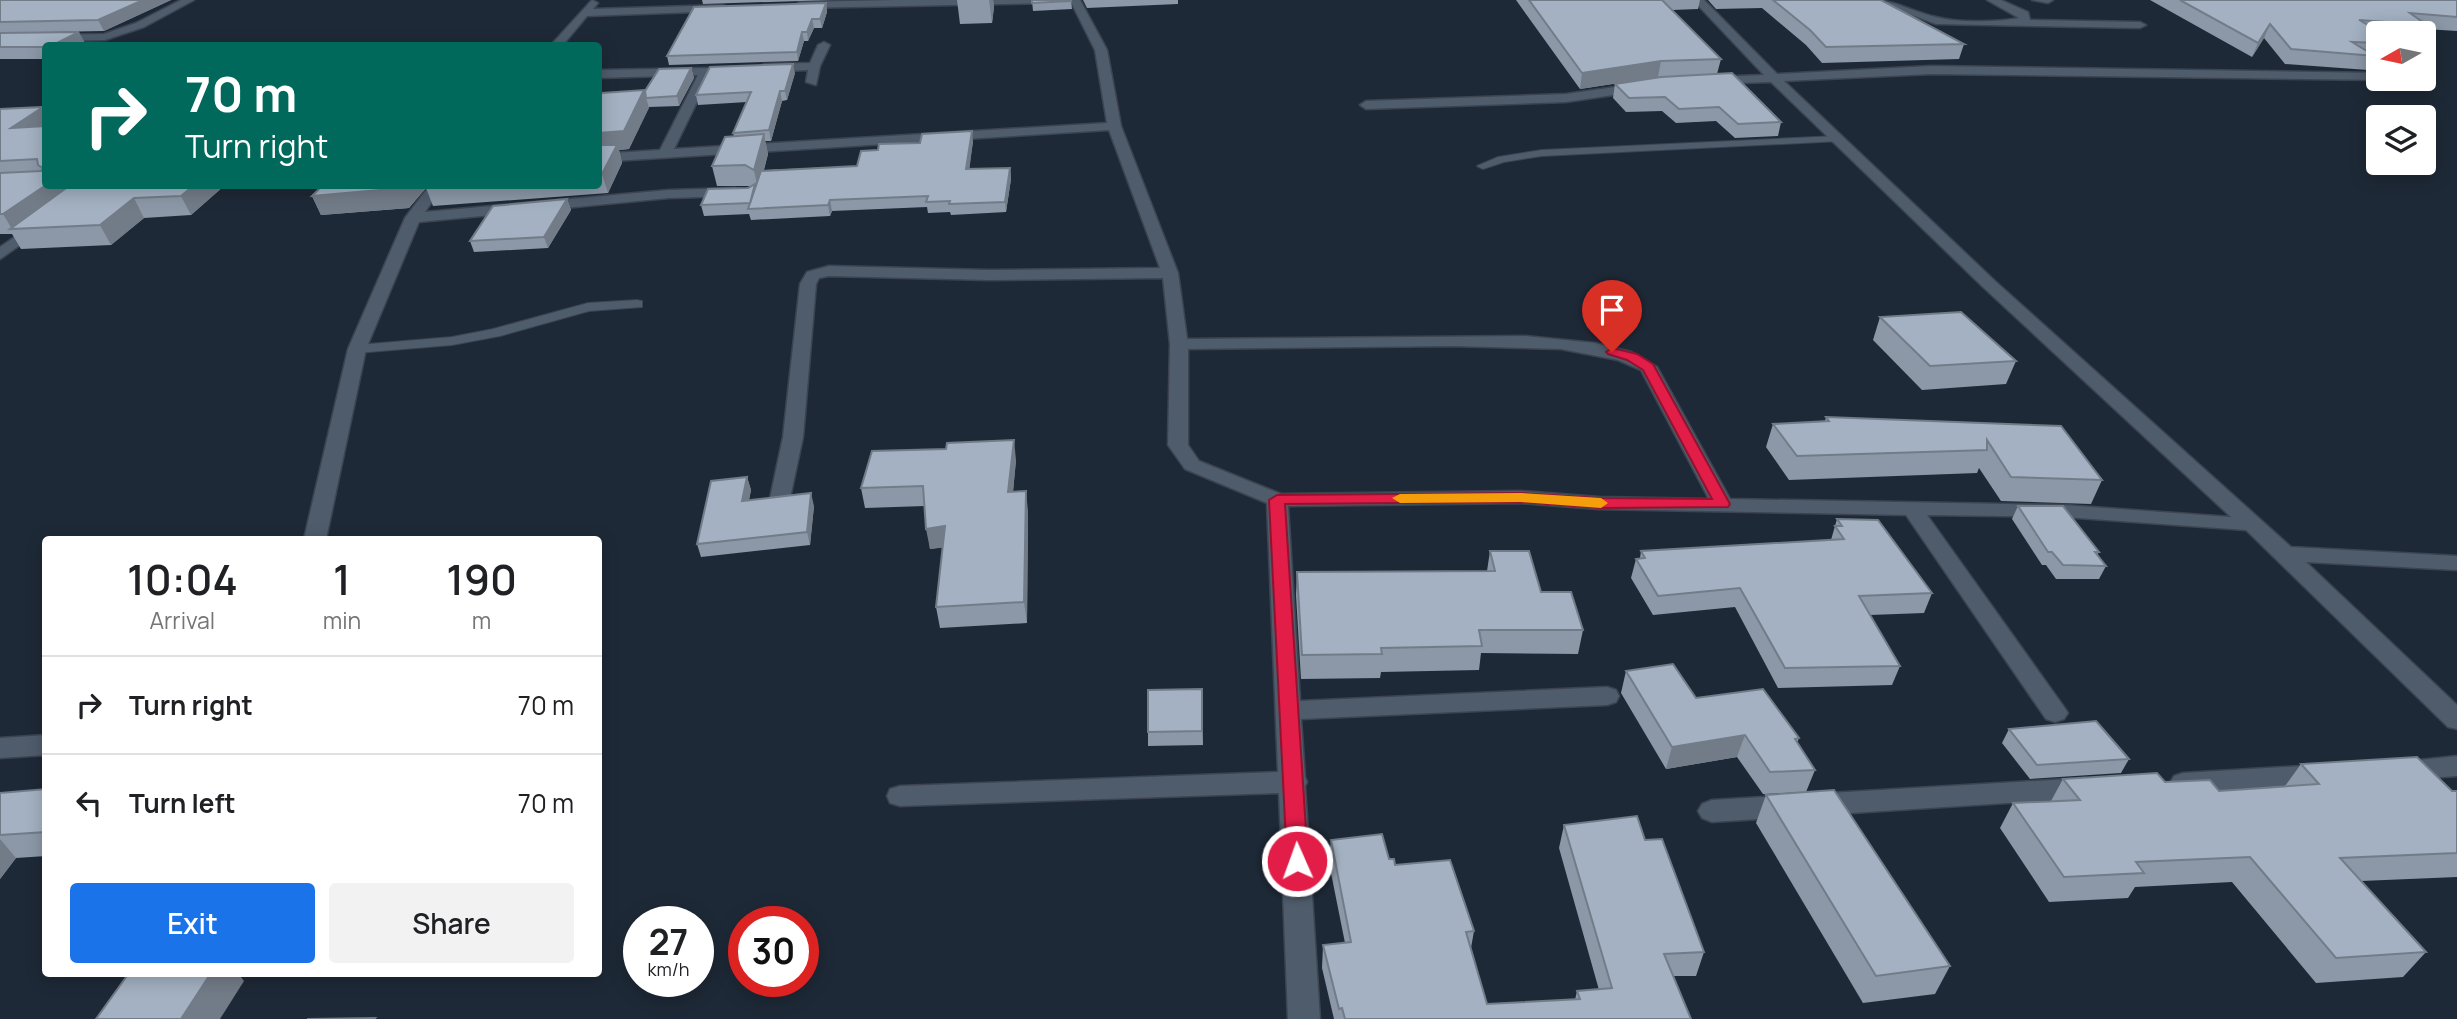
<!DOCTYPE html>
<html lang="en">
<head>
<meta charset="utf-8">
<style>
  :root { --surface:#fff; --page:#f2f2f2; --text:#202124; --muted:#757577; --line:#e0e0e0; --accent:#1a73e8 }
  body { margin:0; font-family:Manrope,sans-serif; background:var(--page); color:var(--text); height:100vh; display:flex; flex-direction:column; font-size:26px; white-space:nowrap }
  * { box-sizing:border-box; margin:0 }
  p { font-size:23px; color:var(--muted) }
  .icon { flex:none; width:38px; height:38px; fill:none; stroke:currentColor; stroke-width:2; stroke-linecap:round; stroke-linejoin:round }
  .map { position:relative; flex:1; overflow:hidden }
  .drawer { position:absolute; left:42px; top:536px; width:560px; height:441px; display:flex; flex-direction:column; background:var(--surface); border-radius:7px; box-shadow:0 4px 18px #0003 }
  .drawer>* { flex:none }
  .banner { position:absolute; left:42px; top:42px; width:560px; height:147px; border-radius:7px; box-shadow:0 4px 18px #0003; background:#00695c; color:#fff; overflow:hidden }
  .needle { width:46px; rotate:261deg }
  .tools { position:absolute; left:2366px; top:21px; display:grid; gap:14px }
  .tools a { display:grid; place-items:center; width:70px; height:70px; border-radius:7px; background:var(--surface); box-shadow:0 4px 18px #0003; font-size:35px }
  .speed { position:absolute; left:623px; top:906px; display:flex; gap:14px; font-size:35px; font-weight:700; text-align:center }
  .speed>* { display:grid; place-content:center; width:91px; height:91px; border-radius:50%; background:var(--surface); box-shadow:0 4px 18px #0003; line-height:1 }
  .speed small { font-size:18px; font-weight:400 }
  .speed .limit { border:10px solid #d22; background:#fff; color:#111 }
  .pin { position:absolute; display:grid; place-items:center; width:60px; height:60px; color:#fff; margin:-72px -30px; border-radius:50% 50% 50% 0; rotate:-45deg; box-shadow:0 0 7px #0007 }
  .pin .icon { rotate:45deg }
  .me { position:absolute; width:77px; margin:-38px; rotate:358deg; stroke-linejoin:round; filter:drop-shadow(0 0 5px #0008) }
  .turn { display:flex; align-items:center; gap:24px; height:147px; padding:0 28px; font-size:32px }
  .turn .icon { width:91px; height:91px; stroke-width:2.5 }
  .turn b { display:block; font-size:49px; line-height:60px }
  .eta { display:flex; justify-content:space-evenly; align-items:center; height:119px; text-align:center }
  .eta b { font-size:42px; font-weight:600; line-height:49px }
  .button { display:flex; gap:14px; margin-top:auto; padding:14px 28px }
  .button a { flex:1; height:80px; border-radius:7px; background:var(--accent); color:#fff; font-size:28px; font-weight:600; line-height:80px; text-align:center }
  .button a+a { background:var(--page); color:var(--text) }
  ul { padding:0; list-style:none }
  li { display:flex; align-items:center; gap:21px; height:98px; padding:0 28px; border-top:2px solid var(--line) }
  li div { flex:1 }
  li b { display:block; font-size:26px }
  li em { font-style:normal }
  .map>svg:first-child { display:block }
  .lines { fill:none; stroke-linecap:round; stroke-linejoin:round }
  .lane-casing { stroke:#3b4450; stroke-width:2 }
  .street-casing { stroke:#3b4450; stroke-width:3 }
  .lane { fill:#4f5c6c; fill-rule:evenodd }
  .street { fill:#4f5c6c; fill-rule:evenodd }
  .wall { fill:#8c98a7 }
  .shaded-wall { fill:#727c88 }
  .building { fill:#a3b1c2; stroke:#727c88; stroke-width:2 }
  .route { fill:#e11d48; stroke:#92132f; stroke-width:2 }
  .slow { fill:#f59e0b }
</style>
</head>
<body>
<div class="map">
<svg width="2457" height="1019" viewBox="0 0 2457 1019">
  <rect width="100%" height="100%" fill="#1e2937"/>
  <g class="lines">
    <!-- lane casing -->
    <g class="lane-casing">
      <g id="lane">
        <path d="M 1837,136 L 1843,139 L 1841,141 L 1542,156 L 1504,162 L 1483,169 L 1477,166 L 1498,157 L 1542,150 Z"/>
        <path d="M 637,300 L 642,301 L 642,307 L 589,311 L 500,336 L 452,345 L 357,353 L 350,349 L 357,345 L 452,337 L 493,329 L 588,303 Z"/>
      </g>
    </g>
    <!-- street casing -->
    <g class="street-casing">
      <g id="street">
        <path d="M 181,0 L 194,0 L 144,27 L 105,40 L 0,42 L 0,36 L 104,34 L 136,23 Z"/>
        <path d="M 592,0 L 598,3 L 593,9 L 723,5 L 728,8 L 723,11 L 587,16 L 562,46 L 550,46 Z"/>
        <path d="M 894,0 L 1062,0 L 1057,3 L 800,8 L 795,5 L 800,2 Z"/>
        <path d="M 1070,0 L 1080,0 L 1107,50 L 1121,126 L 1178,273 L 1187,339 L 1525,336 L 1595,343 L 1631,352 L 1657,367 L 1730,499 L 2064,505 L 2231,517 L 1983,287 L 1771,82 L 1705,84 L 1703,81 L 1709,77 L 1764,75 L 1693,0 L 1704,0 L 1777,74 L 1931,66 L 2378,73 L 2378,79 L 2382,80 L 1931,74 L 1784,81 L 1995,281 L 2291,547 L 2457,556 L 2457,570 L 2306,562 L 2457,705 L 2457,729 L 2448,727 L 2246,530 L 2064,517 L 1927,515 L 2064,707 L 2068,713 L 2064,719 L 2055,722 L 2046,719 L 1906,515 L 1599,509 L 1521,503 L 1288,506 L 1300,701 L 1607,687 L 1616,690 L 1619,696 L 1616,702 L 1607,705 L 1301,719 L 1305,777 L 1307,782 L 1305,786 L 1320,1019 L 1288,1019 L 1279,793 L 900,806 L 890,803 L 887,796 L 890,789 L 900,786 L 1278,772 L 1267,503 L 1185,469 L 1168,445 L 1170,344 L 1163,278 L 989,280 L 829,276 L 819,278 L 816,284 L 803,437 L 789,503 L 786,507 L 772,507 L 769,503 L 783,437 L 800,284 L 807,272 L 829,266 L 989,270 L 1160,268 L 1109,130 L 598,162 L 598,154 L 660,150 L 698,75 L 598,78 L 598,70 L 710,68 L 712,71 L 674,149 L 1107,123 L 1095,50 ZM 1452,346 L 1561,349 L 1618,360 L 1641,370 L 1709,499 L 1599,497 L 1521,491 L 1281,494 L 1199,461 L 1188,445 L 1188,349 Z"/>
        <path d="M 1872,0 C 1895,0 1913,12 1936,17 C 1958,23 1997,22 2019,18 L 1987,0 L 2001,0 L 2028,12 L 2030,20 L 2140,22 L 2146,25 L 2140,28 L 1936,24 Z"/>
        <path d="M 2032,0 L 2053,0 L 2048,3 Z"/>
        <path d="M 824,42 L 830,45 L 820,66 L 816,85 L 806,82 L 808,70 L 764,72 L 758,68 L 764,64 L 810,63 L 818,45 Z"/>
        <path d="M 1643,83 L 1649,87 L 1647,90 L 1566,102 L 1366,109 L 1360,105 L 1366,101 L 1566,94 Z"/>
        <path d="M 429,186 L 443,186 L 425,212 L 669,190 L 735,188 L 742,192 L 735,196 L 669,198 L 419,222 L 366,349 L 326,539 L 304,539 L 348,349 L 405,218 Z"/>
        <path d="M 41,219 L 49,224 L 46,227 L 0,259 L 0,247 Z"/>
        <path d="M 46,735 L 46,755 L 0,758 L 0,738 Z"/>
        <path d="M 2457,756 L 2457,776 L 2400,780 L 2391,777 L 2387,770 L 2391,763 Z"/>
        <path d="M 2319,765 L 2328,768 L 2332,775 L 2328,782 L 2319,785 L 2183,793 L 2174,790 L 2170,783 L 2174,776 L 2183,773 Z"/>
        <path d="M 2085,778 L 2094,781 L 2098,788 L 2094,795 L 2085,798 L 1712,822 L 1702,818 L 1698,811 L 1702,804 L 1712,800 Z"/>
      </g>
    </g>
    <!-- lane -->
    <use href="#lane" class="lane"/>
    <!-- street -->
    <use href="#street" class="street"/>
  </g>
  <!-- wall -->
  <g class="wall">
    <path d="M 0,0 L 171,0 L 104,31 L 0,33 Z"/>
    <path d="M 702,0 L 832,0 L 703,4 Z"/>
    <path d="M 957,0 L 993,0 L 994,7 L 992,23 L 960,24 Z"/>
    <path d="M 1032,0 L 1071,0 L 1072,9 L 1033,11 Z"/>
    <path d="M 1083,0 L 1178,0 L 1178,4 L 1087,8 Z"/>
    <path d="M 1516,0 L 1700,0 L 1698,9 L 1672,10 L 1721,59 L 1717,74 L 1781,122 L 1778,136 L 1735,138 L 1716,121 L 1676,123 L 1662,111 L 1626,112 L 1613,98 L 1615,84 L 1658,77 L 1580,89 Z"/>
    <path d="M 1708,0 L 1881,0 L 1964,44 L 1959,59 L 1822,63 L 1806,45 L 1762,8 L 1716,9 Z"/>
    <path d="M 2150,0 L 2457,0 L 2457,31 L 2425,29 L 2423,33 L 2378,33 L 2378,58 L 2374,58 L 2368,70 L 2285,64 L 2264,38 L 2252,57 Z"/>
    <path d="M 826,3 L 827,12 L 822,28 L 814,28 L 808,41 L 804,41 L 798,61 L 669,65 L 667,56 Z"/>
    <path d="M 0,33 L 85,43 L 80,46 L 46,46 L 46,59 L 0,59 Z"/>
    <path d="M 691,68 L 694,78 L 679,106 L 649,107 L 629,149 L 619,150 L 622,163 L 608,193 L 433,206 L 426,188 L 409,208 L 321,215 L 312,196 L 322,186 L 598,186 L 598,99 L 644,90 Z"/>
    <path d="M 795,73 L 787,100 L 782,101 L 771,141 L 765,141 L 768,154 L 764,170 L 857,166 L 878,150 L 973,141 L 969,169 L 1010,168 L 1011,179 L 1006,212 L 951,215 L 950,212 L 928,213 L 927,207 L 832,211 L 830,216 L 751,220 L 749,214 L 704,216 L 701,205 L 751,186 L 717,186 L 712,166 L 734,136 L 733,133 L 747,102 L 698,105 L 696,95 Z"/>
    <path d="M 0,109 L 46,112 L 46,186 L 224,186 L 191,215 L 144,218 L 111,245 L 21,249 L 12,234 L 0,234 Z"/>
    <path d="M 567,199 L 571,210 L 548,248 L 474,252 L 470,241 Z"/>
    <path d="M 1880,317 L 2016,361 L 2006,384 L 1922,390 L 1873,340 Z"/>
    <path d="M 1826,417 L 2061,426 L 2102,480 L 2091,504 L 2001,501 L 1979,468 L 1977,473 L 1789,480 L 1766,447 L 1773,424 L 1825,421 Z"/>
    <path d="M 1016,460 L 1013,492 L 1028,511 L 1027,623 L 940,628 L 936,607 L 943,547 L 930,549 L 925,506 L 865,508 L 861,488 Z"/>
    <path d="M 747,477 L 751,490 L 749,500 L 814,506 L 810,545 L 701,557 L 697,544 Z"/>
    <path d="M 2018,506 L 2099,552 L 2097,555 L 2106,566 L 2099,579 L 2056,579 L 2046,565 L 2042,565 L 2012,519 Z"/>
    <path d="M 1837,519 L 1932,593 L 1924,613 L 1870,615 L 1900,666 L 1892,685 L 1778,688 L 1735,607 L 1653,615 L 1631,578 L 1636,559 L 1640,558 L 1641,551 L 1831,540 Z"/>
    <path d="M 1490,551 L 1541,592 L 1583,630 L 1578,654 L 1481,653 L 1479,670 L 1381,672 L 1380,678 L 1301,679 L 1296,595 L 1297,572 L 1487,571 Z"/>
    <path d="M 1626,671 L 1799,738 L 1797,743 L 1815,770 L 1806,792 L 1763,794 L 1737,757 L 1666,769 L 1621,693 Z"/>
    <path d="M 1202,689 L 1203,745 L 1148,746 L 1148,732 Z"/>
    <path d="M 2009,729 L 2129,759 L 2121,773 L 2030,779 L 2002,743 Z"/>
    <path d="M 2301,764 L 2452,791 L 2457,791 L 2457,877 L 2361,881 L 2426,952 L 2403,977 L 2316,983 L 2232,882 L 2135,887 L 2128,898 L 2049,902 L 2000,828 L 2013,803 L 2051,801 L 2063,779 L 2165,782 L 2219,791 L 2285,786 Z"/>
    <path d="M 46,789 L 46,856 L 16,858 L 0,879 L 0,793 Z"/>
    <path d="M 1766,795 L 1950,966 L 1935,994 L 1863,1003 L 1756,823 Z"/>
    <path d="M 1564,825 L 1645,840 L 1704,952 L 1696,976 L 1673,976 L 1691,1019 L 1334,1019 L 1322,968 L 1323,945 L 1345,943 L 1329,863 L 1331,840 L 1389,859 L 1474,931 L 1471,948 L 1487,1004 L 1575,1000 L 1577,991 L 1599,990 L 1559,848 Z"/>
  </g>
  <!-- shaded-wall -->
  <g class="shaded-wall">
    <path d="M 143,0 L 171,0 L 104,31 L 98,20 Z"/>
    <path d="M 989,0 L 993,0 L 994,7 L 992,23 Z"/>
    <path d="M 826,3 L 827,12 L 822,28 L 820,19 Z"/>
    <path d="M 812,19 L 814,28 L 808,41 L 807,32 Z"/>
    <path d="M 2270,24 L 2264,38 L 2252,57 L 2258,43 Z"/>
    <path d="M 79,32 L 85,43 L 80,46 L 51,46 Z"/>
    <path d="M 802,32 L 804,41 L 798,61 L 797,52 Z"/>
    <path d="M 1661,61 L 1658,77 L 1580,89 L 1582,73 Z"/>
    <path d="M 793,64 L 795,73 L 787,100 L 785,91 Z"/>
    <path d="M 691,68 L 694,78 L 679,106 L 677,96 Z"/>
    <path d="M 644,90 L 649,108 L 629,149 L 619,150 L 622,163 L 608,193 L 602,174 L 598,152 L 598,133 Z"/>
    <path d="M 780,91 L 782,101 L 771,141 L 769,130 Z"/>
    <path d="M 43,107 L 46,112 L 46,129 L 11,128 Z"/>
    <path d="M 972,131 L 973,141 L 968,180 L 966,169 Z"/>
    <path d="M 764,134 L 768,154 L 758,190 L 754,170 Z"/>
    <path d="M 1010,168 L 1011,179 L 1006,212 L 1005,202 Z"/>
    <path d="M 46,185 L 82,186 L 12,229 L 3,214 Z"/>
    <path d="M 193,186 L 224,186 L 191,215 L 181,196 Z"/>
    <path d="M 404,186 L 427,186 L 409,208 L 321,215 L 312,196 Z"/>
    <path d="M 134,198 L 144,218 L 111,245 L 100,225 Z"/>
    <path d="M 567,199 L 571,210 L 548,248 L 544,237 Z"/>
    <path d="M 830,200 L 832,211 L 830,216 L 828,205 Z"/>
    <path d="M 1014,440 L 1016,460 L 1011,512 L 1008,492 Z"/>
    <path d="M 747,477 L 751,490 L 746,514 L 742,501 Z"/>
    <path d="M 1026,491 L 1028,511 L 1027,623 L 1024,602 Z"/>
    <path d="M 811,493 L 814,506 L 810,545 L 807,532 Z"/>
    <path d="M 945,526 L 949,547 L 930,549 L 926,529 Z"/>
    <path d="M 1745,735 L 1737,757 L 1666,769 L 1672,747 Z"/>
    <path d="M 0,839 L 16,858 L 0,879 Z"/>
    <path d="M 211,973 L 238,973 L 244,981 L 220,1019 L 181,1019 Z"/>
  </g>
  <!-- building -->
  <g class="building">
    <path d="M 0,0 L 143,0 L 98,20 L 0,22 Z"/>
    <path d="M 1032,0 L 1071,0 L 1071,1 L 1032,3 Z"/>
    <path d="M 1529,0 L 1662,0 L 1721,59 L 1661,61 L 1582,73 Z"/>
    <path d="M 1773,0 L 1881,0 L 1964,44 L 1826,47 L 1810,30 Z"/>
    <path d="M 2180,0 L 2457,0 L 2457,17 L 2410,13 L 2427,25 L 2359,20 L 2382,33 L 2378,33 L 2378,43 L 2352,42 L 2375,56 L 2291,49 L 2270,24 L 2258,43 Z"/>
    <path d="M 826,3 L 820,19 L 812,19 L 807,32 L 802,32 L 797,52 L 667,56 L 694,7 Z"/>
    <path d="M 79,32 L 51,46 L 46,46 L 46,47 L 0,47 L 0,33 Z"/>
    <path d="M 793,64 L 785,91 L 780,91 L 769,130 L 733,133 L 751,92 L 696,95 L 710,67 Z"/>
    <path d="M 691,68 L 677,96 L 646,98 L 645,91 L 659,69 Z"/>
    <path d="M 1732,73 L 1781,122 L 1738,124 L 1719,107 L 1679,109 L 1665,97 L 1629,98 L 1615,84 L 1661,77 Z"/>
    <path d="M 644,90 L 624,131 L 598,133 L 598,99 L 602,93 Z"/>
    <path d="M 43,107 L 11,128 L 46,126 L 46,185 L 3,214 L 0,214 L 0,173 L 41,171 L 43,168 L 38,165 L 37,159 L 0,161 L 0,109 Z"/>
    <path d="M 972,131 L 966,169 L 1010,168 L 1005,202 L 949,204 L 950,201 L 926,202 L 928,196 L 830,200 L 828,205 L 748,209 L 761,171 L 857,166 L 861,151 L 878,150 L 879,144 L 920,143 L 922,134 Z"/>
    <path d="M 764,134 L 754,170 L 745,165 L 712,166 L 725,137 Z"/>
    <path d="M 598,145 L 617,145 L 602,174 L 598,174 Z"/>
    <path d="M 755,184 L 750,203 L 701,205 L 708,189 L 748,188 Z"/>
    <path d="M 69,186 L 193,186 L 181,196 L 134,198 L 100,225 L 10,229 Z"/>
    <path d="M 322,186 L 404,186 L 402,188 L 312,196 Z"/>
    <path d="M 567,199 L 544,237 L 470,241 L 493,206 Z"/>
    <path d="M 1961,312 L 2016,361 L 1930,366 L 1880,317 Z"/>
    <path d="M 1826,417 L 2061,426 L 2102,480 L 2011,477 L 1987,440 L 1987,450 L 1797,456 L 1773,424 L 1829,421 Z"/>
    <path d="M 1014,440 L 1008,492 L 1026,491 L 1024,602 L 936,607 L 945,526 L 926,529 L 923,486 L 861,488 L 872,451 L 946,449 L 947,443 Z"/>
    <path d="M 747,477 L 742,501 L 811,493 L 807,532 L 697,544 L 711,481 Z"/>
    <path d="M 2018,506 L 2063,506 L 2099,552 L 2095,552 L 2106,566 L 2063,565 L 2052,552 L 2048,552 Z"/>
    <path d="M 1837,519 L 1878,520 L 1932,593 L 1859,596 L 1900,666 L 1785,668 L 1740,588 L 1658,596 L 1636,559 L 1645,558 L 1641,551 L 1844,539 L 1835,526 L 1842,526 Z"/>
    <path d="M 1490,551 L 1529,551 L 1541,592 L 1571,592 L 1583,630 L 1479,630 L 1482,646 L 1381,648 L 1382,654 L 1302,655 L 1297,572 L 1495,571 Z"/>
    <path d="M 1673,664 L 1696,698 L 1763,689 L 1799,738 L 1795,739 L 1815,770 L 1770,772 L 1745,735 L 1672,747 L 1626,671 Z"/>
    <path d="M 1202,689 L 1202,731 L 1148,732 L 1148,690 Z"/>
    <path d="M 2096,721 L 2129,759 L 2037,765 L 2009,729 Z"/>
    <path d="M 2417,757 L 2452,791 L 2457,791 L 2457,853 L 2340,858 L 2426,952 L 2336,958 L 2250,857 L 2136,862 L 2144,873 L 2064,877 L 2013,803 L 2080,800 L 2063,779 L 2157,773 L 2165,782 L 2210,780 L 2219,791 L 2319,784 L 2301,764 Z"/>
    <path d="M 46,789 L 46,832 L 0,835 L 0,793 Z"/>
    <path d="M 1834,790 L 1950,966 L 1876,976 L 1766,795 Z"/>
    <path d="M 1637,816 L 1645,840 L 1662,839 L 1704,952 L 1664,954 L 1691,1019 L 1345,1019 L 1342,1008 L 1339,1009 L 1323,945 L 1351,942 L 1331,840 L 1382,834 L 1389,859 L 1394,859 L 1395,865 L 1450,860 L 1474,931 L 1466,932 L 1487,1004 L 1580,999 L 1577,991 L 1612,988 L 1564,825 Z"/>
    <path d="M 129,973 L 211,973 L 181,1019 L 96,1019 Z"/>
    <path d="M 375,1018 L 374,1019 L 307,1019 Z"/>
  </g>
  <!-- route -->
  <path class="route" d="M 1612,348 L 1637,354 L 1653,364 L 1730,504 L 1728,507 L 1599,508 L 1521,502 L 1285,504 L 1308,861 L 1305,867 L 1297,870 L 1290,867 L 1287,861 L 1269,500 L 1277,495 L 1521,493 L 1599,498 L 1712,499 L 1643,370 L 1627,360 L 1608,354 L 1606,352 Z"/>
  <!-- slow -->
  <path class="slow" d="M 1521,493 L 1601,498 L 1608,503 L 1601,508 L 1521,502 L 1400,503 L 1392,498 L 1400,494 Z"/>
</svg>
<div class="tools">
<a><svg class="needle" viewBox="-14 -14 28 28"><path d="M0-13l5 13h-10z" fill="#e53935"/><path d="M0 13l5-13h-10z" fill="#757577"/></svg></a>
<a><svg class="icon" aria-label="layers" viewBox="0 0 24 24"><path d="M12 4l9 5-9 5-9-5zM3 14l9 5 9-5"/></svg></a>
</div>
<div class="speed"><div>27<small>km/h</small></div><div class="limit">30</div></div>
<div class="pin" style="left:1612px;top:352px;background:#d93025"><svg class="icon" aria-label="arrive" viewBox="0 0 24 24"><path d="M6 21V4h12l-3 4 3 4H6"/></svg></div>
<svg class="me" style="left:1297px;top:861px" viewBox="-20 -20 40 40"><circle r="17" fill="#e11d48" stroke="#fff" stroke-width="3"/><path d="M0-11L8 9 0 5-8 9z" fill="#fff"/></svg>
<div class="banner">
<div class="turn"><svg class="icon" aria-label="right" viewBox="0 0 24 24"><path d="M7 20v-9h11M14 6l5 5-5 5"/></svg><div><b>70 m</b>Turn right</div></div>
</div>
<section class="drawer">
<div class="eta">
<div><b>10:04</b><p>Arrival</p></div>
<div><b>1</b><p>min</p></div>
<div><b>190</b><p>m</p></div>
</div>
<ul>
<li><svg class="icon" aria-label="right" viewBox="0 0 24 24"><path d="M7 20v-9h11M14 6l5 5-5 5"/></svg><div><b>Turn right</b></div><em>70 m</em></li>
<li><svg class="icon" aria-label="left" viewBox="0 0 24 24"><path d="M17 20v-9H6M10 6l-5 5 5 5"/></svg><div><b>Turn left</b></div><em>70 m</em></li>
</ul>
<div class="button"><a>Exit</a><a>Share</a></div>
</section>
</div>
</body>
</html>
